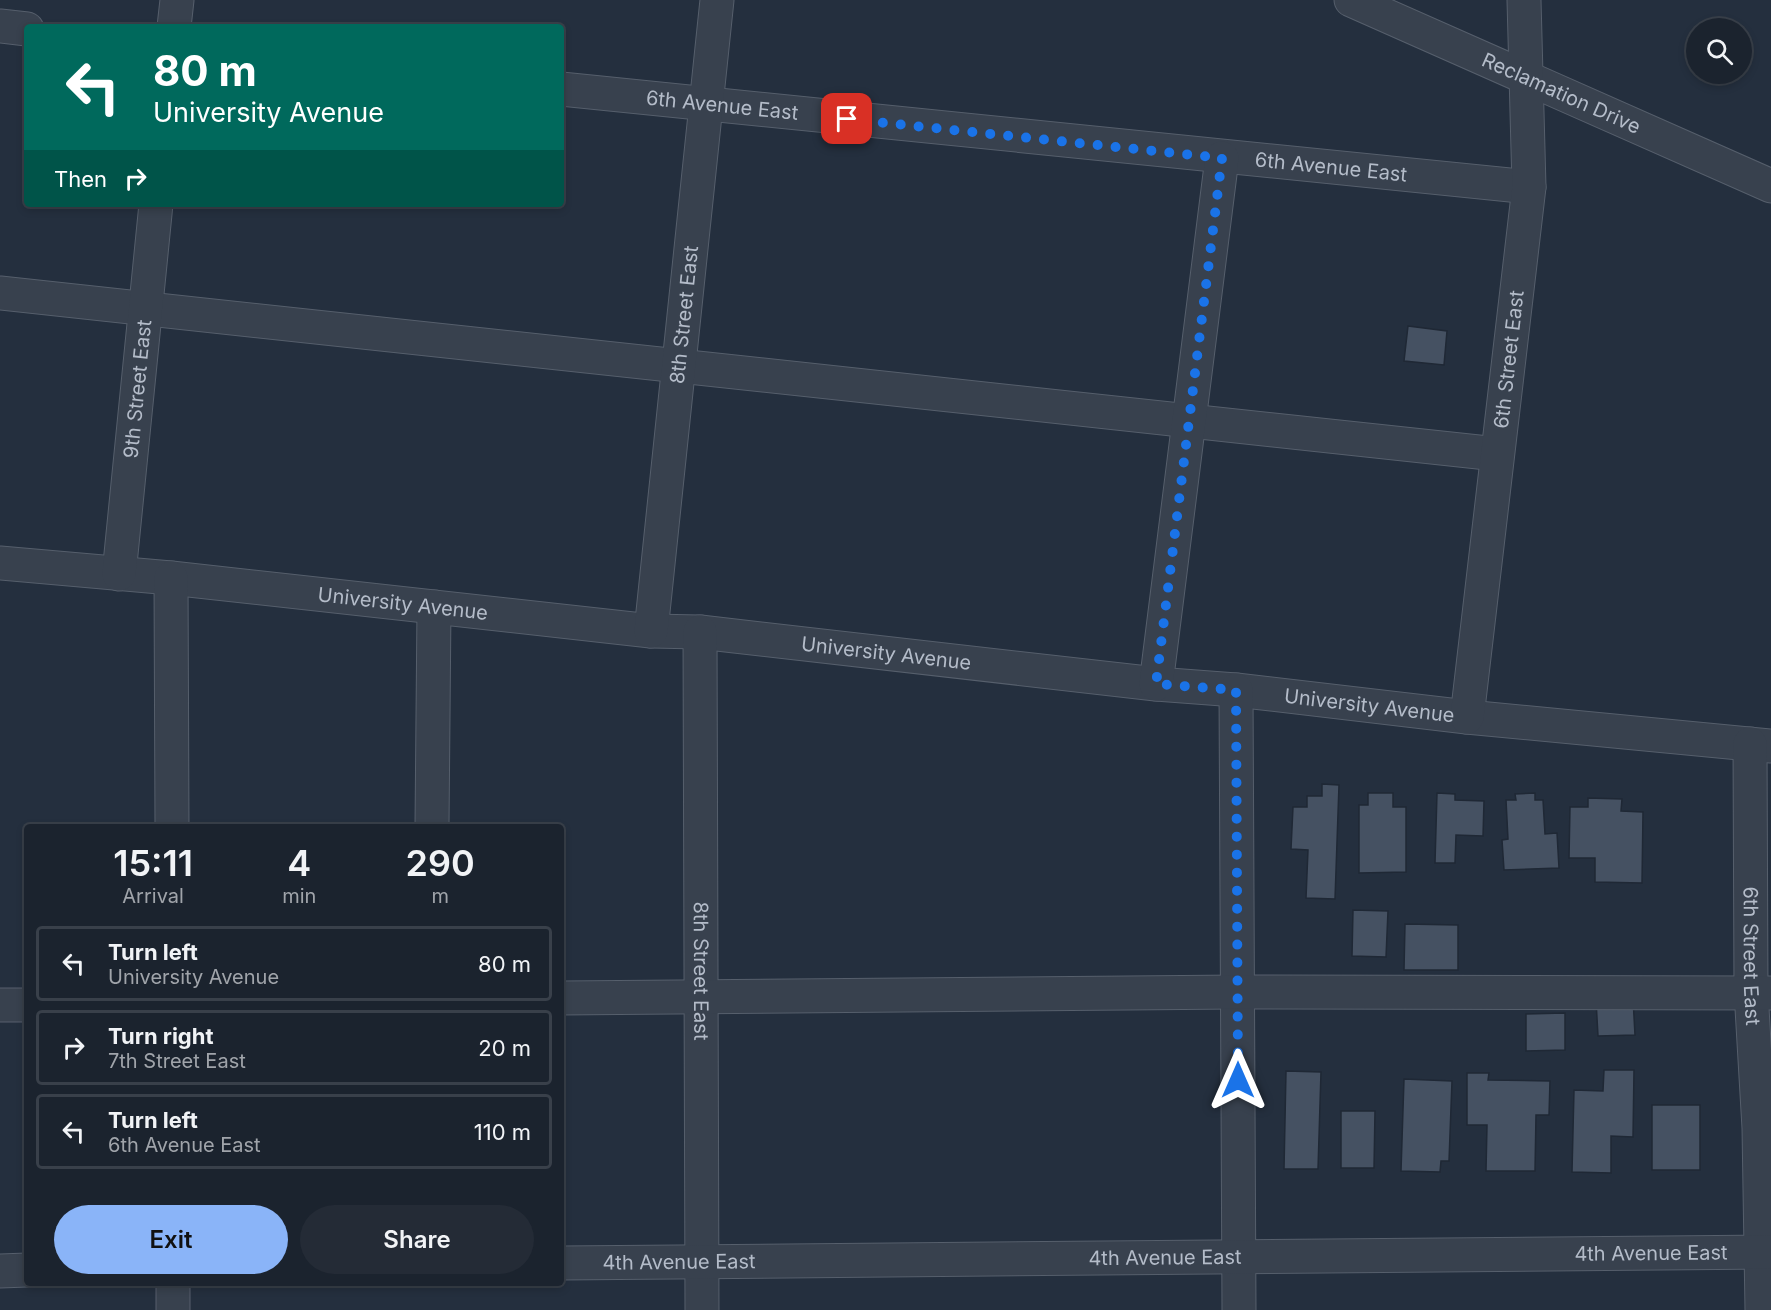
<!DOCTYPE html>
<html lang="en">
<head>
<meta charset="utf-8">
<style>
  :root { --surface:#1b232e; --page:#242b36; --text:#f1f3f6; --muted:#a0a4aa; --line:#39404a; --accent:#8ab4f8 }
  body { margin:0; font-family:Inter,sans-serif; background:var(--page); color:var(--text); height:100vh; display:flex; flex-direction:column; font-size:22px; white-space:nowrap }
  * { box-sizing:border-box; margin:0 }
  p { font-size:20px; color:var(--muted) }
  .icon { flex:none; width:33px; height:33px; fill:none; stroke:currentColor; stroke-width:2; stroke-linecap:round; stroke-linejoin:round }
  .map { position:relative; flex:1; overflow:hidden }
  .panel { position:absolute; left:24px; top:824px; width:540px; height:462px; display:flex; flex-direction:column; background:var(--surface); border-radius:6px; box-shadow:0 3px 9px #0003,0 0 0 2px var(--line) }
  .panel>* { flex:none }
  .top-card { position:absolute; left:24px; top:24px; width:540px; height:183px; border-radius:6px; box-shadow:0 3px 9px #0003,0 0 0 2px var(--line); background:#00695c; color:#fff; overflow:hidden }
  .buttons { position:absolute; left:1686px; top:18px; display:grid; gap:12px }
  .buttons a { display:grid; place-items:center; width:66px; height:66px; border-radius:50%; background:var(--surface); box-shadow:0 3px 9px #0003,0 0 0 2px var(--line); font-size:30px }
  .pin { position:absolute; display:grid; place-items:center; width:51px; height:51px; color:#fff; margin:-26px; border-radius:12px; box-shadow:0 3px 9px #0006 }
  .me { position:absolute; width:66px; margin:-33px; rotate:0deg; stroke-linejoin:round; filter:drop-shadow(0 0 4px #0008) }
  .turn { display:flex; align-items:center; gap:21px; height:126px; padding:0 30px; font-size:27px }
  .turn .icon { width:78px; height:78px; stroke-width:2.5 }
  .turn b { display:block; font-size:42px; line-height:51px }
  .then { display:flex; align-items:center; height:57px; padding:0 30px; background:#0003; gap:12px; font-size:22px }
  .eta { display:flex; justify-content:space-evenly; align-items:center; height:102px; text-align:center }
  .eta b { font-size:36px; font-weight:600; line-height:42px }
  .primary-button { display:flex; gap:12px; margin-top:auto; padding:12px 30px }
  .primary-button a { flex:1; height:69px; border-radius:36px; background:var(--accent); color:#111; font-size:24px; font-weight:600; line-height:69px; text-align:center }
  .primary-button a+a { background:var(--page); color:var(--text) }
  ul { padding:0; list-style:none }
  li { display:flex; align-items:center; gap:18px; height:75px; margin:0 12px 9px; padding:0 18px; border:3px solid var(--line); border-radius:6px }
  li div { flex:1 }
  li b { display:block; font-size:22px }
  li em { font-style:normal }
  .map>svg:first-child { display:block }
  .building { fill:#455162; stroke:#1f2835; stroke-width:1.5 }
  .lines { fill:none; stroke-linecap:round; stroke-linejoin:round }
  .minor-casing { stroke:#565f6c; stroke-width:35 }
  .minor { stroke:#38414e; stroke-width:33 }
  .route { stroke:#1a73e8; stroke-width:10; stroke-dasharray:0 18 }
  .labels { text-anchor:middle; stroke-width:4.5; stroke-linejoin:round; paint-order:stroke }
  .street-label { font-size:20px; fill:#b4bcc9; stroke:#1d2633 }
</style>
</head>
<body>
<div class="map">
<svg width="1771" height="1310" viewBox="0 0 1771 1310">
  <rect width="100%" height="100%" fill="#242f3e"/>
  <!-- building -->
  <g class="building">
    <path d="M 1408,326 L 1447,331 L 1444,365 L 1404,361 Z"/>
    <path d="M 1322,784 L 1339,785 L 1335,899 L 1306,898 L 1308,850 L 1291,849 L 1293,807 L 1307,807 L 1307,796 L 1322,796 Z"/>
    <path d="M 1368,793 L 1393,793 L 1393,807 L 1406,807 L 1406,872 L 1359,873 L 1359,805 L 1368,805 Z"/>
    <path d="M 1437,793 L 1455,794 L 1455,800 L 1484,801 L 1483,836 L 1456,835 L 1455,863 L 1435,863 Z"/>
    <path d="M 1535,793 L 1535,800 L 1543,800 L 1545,834 L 1557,833 L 1559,868 L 1504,870 L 1502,840 L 1508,839 L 1506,800 L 1516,800 L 1515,794 Z"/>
    <path d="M 1588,798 L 1622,799 L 1621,811 L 1643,812 L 1642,883 L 1595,882 L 1595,858 L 1569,858 L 1570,807 L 1588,807 Z"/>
    <path d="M 1353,910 L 1388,911 L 1386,957 L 1352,956 Z"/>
    <path d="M 1405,924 L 1458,925 L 1458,970 L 1404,970 Z"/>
    <path d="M 1633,998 L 1635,1035 L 1598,1036 L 1596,1000 Z"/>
    <path d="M 1565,1013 L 1565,1050 L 1526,1051 L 1526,1014 Z"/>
    <path d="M 1604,1070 L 1634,1070 L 1633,1137 L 1611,1136 L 1611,1173 L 1572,1172 L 1574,1090 L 1603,1091 Z"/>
    <path d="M 1286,1071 L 1321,1072 L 1318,1169 L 1284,1169 Z"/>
    <path d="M 1467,1073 L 1489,1073 L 1488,1080 L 1550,1081 L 1549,1115 L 1536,1115 L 1535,1171 L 1486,1171 L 1487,1125 L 1467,1125 Z"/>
    <path d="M 1404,1079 L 1452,1081 L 1449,1161 L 1441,1161 L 1440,1172 L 1401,1171 Z"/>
    <rect x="1652" y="1105" width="48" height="65"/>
    <path d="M 1341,1111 L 1375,1111 L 1374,1168 L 1341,1168 Z"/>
  </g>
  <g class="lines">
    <!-- minor casing -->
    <g class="minor-casing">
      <g id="minor">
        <path id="s1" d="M 1351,0 L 1771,186"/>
        <path d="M 0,26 L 27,29"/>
        <path d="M 174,27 L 177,0"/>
        <path id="s2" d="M 561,89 L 1529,187"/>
        <path d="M 0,293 L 1497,454"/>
        <path id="s3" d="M 0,563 L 171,578 L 651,631 L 700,632 L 1156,684 L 1236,690 L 1467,717 L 1771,746"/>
        <path id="s4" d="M 119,574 L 156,204"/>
        <path d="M 171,578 L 172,826"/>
        <path id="s5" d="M 651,631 L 717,0"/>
        <path id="s6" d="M 700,632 L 702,1310"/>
        <path d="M 1156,684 L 1222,158"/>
        <path d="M 1236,690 L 1239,1310"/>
        <path id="s7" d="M 1467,717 L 1529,187 L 1524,0"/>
        <path id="s8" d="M 1750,744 L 1751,991 L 1759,1128 L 1762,1310"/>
        <path d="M 432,826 L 434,607"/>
        <path d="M 561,998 L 1238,992 L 1771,993"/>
        <path d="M 0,1005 L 27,1005"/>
        <path id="s9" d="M 561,1263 L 1771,1252"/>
        <path d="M 0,1271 L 27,1270"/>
        <path d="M 173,1282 L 173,1310"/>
      </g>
    </g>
    <!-- minor -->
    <use href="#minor" class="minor"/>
  </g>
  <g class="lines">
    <!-- route -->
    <path class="route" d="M 847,119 L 1222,158 L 1156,684 L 1236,690 L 1238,1080"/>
  </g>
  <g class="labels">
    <!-- street labels -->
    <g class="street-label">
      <text dy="7" stroke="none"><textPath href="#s1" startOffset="230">Reclamation Drive</textPath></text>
      <text dy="7" stroke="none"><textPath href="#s2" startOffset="162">6th Avenue East</textPath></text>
      <text dy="7" stroke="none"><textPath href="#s2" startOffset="774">6th Avenue East</textPath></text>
      <text dy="7" stroke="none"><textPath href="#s5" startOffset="318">8th Street East</textPath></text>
      <text dy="7" stroke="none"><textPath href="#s7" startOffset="360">6th Street East</textPath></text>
      <text dy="7" stroke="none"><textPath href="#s4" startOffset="186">9th Street East</textPath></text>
      <text dy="7" stroke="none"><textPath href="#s3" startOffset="405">University Avenue</textPath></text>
      <text dy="7" stroke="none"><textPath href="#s3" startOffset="891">University Avenue</textPath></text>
      <text dy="7" stroke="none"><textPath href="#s3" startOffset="1377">University Avenue</textPath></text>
      <text dy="7" stroke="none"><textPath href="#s8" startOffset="212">6th Street East</textPath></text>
      <text dy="7" stroke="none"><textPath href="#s6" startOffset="339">8th Street East</textPath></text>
      <text dy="7" stroke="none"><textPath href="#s9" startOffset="1090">4th Avenue East</textPath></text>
      <text dy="7" stroke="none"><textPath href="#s9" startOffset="604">4th Avenue East</textPath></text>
      <text dy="7" stroke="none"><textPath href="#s9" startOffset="118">4th Avenue East</textPath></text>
    </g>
  </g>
</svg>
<div class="buttons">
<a><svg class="icon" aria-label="search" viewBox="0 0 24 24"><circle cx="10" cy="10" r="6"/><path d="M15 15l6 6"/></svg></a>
</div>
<div class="pin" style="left:847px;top:119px;background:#d93025"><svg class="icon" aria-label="arrive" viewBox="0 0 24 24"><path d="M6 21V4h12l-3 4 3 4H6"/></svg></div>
<svg class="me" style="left:1238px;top:1080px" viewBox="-20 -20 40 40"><path d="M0-17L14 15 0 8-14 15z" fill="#1a73e8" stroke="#fff" stroke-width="4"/></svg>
<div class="top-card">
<div class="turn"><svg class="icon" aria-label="left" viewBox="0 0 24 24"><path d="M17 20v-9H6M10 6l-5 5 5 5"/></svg><div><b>80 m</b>University Avenue</div></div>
<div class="then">Then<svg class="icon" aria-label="right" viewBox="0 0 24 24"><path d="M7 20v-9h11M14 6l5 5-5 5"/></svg></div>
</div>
<section class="panel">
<div class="eta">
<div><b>15:11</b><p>Arrival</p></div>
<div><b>4</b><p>min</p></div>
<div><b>290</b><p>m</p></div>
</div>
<ul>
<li><svg class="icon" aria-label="left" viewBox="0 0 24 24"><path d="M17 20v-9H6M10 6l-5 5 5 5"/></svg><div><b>Turn left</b><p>University Avenue</p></div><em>80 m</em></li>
<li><svg class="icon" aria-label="right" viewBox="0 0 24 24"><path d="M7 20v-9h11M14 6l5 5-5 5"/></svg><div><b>Turn right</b><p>7th Street East</p></div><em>20 m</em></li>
<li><svg class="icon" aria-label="left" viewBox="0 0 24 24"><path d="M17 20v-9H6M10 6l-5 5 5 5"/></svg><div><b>Turn left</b><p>6th Avenue East</p></div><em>110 m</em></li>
</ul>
<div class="primary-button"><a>Exit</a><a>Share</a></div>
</section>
</div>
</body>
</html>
